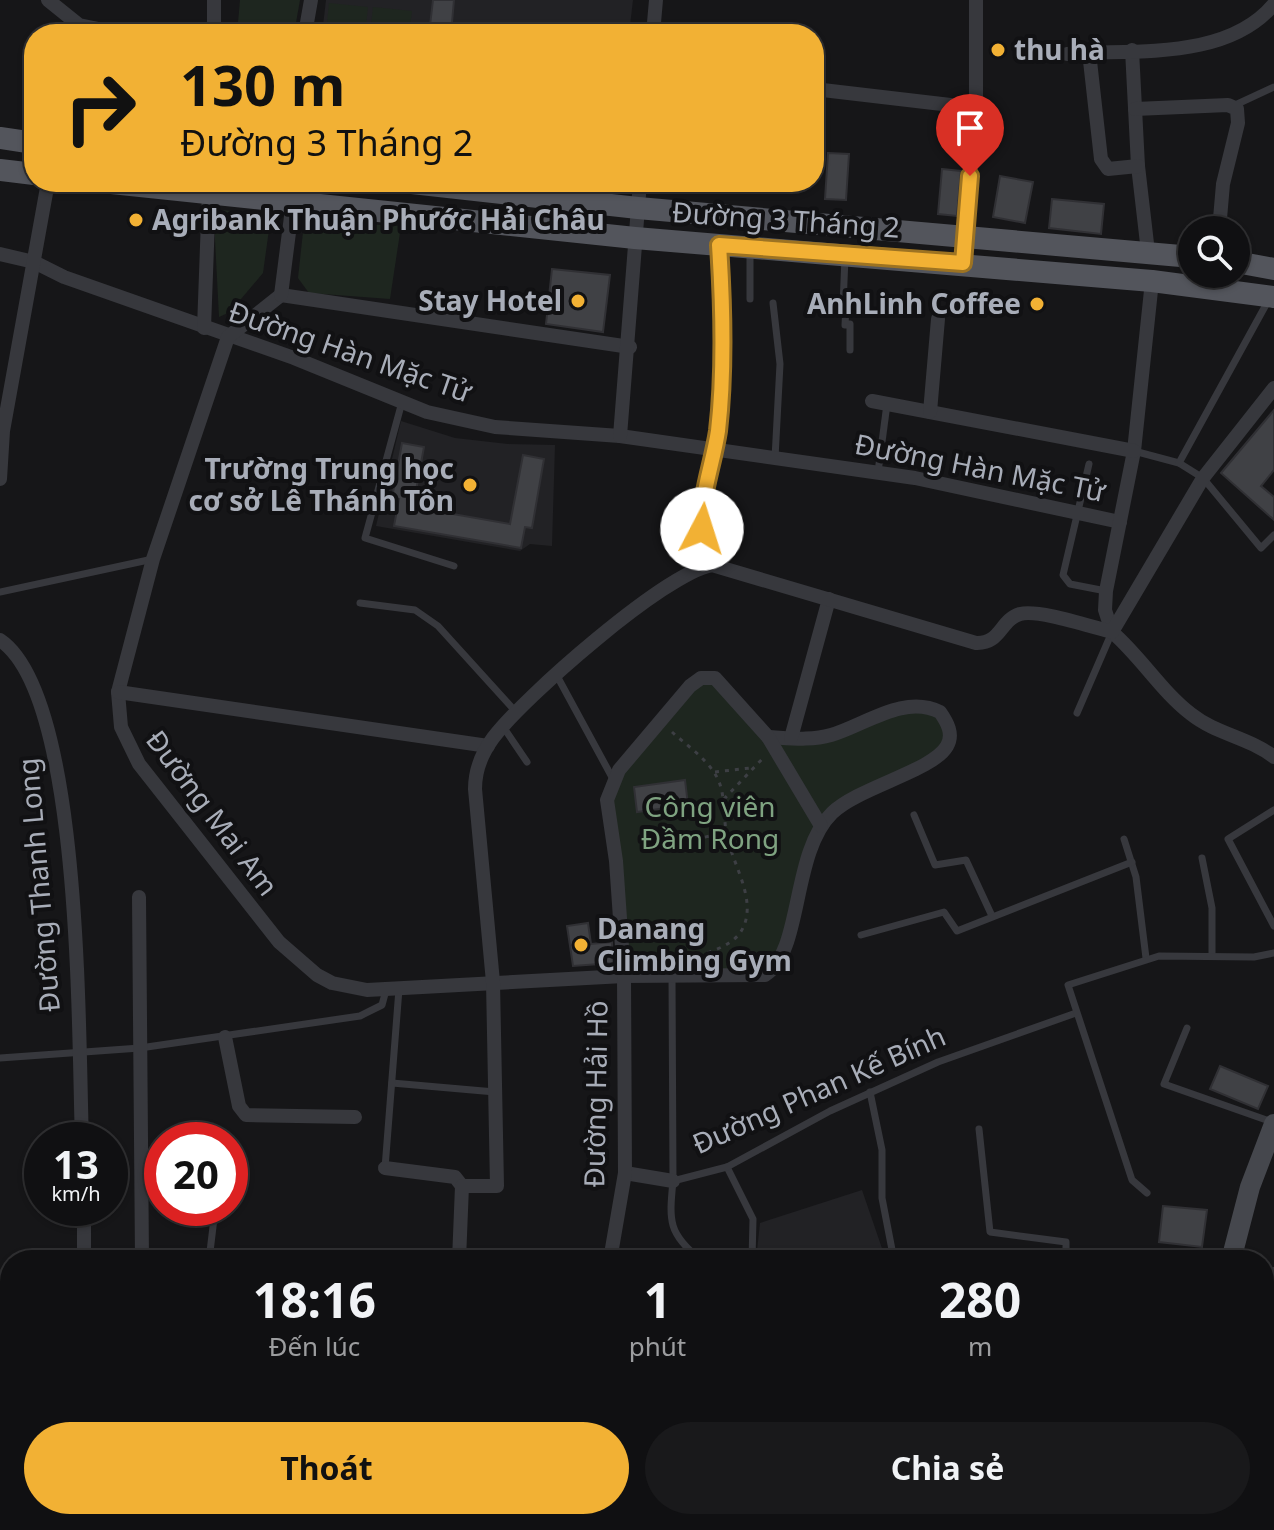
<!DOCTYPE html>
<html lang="vi">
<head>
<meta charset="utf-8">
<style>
  :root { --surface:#101012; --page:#19191b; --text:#f1f3f6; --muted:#9c9d9f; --line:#303032; --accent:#f2b134 }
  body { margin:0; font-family:"Noto Sans",sans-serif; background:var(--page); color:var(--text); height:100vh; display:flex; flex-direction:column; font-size:30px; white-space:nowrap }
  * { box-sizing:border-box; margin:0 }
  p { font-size:26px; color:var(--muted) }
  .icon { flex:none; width:44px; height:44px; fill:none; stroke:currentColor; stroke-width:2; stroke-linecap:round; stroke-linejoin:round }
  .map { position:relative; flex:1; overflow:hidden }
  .drawer { position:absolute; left:0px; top:1250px; width:1274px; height:280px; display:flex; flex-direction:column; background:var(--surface); border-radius:32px 32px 0 0; box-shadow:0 2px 6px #0004,0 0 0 2px var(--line) }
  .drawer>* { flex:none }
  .hud { position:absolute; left:24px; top:24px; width:800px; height:168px; border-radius:32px; box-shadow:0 2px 6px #0004,0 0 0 2px var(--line); background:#f2b134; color:#111; overflow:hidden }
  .fabs { position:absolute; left:1178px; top:216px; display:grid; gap:16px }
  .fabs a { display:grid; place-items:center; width:72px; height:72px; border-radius:50%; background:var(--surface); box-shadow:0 2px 6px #0004,0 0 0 2px var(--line); font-size:40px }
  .speed { position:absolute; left:24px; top:1122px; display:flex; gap:16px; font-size:40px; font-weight:700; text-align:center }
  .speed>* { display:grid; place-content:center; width:104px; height:104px; border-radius:50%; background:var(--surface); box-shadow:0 2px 6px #0004,0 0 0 2px var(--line); line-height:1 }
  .speed small { font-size:20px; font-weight:400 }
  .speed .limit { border:12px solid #d22; background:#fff; color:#111 }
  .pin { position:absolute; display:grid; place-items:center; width:68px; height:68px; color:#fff; margin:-82px -34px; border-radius:50% 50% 50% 0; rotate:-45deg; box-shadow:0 0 8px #0007 }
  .pin .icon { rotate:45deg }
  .me { position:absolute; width:88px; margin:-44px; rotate:5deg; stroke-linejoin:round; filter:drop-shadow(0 0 6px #0008) }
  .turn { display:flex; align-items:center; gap:28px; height:168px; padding:0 24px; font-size:36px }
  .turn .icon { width:104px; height:104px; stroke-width:2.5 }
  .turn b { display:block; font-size:56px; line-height:68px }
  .eta { display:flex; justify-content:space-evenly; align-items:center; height:136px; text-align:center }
  .eta b { font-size:48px; font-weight:700; line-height:56px }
  .cta { display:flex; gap:16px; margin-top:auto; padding:16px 24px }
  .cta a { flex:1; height:92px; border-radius:48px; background:var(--accent); color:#111; font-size:32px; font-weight:700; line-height:92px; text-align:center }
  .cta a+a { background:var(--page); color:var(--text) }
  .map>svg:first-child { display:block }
  .built { fill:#222225 }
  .green { fill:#1e261f }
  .building { fill:#404145; stroke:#303034; stroke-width:2 }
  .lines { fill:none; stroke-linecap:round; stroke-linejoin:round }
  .path { stroke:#3d3f44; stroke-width:3; stroke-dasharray:4 6; stroke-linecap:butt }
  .service { stroke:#37383d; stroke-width:7 }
  .minor { stroke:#37383d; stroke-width:14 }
  .tertiary { stroke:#37383d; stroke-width:18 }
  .secondary { stroke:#45474d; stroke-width:20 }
  .primary { stroke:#53555c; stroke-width:22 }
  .route-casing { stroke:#9d7322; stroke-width:20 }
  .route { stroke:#f2b134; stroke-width:14 }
  .poi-dot { fill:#f2b134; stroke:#111113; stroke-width:3 }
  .labels { text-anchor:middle; stroke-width:8; stroke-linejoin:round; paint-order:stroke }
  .poi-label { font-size:28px; font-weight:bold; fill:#a8adb8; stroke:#111113; text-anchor:start }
  .street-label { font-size:28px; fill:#a8adb8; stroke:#111113 }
  .park-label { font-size:28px; fill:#7fa381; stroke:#111113 }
</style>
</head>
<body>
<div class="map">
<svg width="1274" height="1530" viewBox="0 0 1274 1530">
  <rect width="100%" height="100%" fill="#161618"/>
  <!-- built -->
  <g class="built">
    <path d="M 326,0 L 633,0 L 629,34 L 322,34 Z"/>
    <path d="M 401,421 L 455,438 L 508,444 L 555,445 L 552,546 L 530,544 L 520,551 L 376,526 Z"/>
    <path d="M 862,1190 L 886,1260 L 756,1260 L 760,1223 Z"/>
    <path d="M 350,1520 L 455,1520 L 453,1530 L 350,1530 Z"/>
  </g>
  <!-- green -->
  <g class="green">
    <path d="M 240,0 L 300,0 L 294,34 L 237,34 Z"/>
    <path d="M 329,3 L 368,7 L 365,34 L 326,34 Z"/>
    <path d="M 373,7 L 412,11 L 409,34 L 370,34 Z"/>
    <path d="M 222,210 L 271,215 L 263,273 L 230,312 L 219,317 L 214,220 Z"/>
    <path d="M 323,222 L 401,226 L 390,299 L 309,293 L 298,278 L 303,232 Z"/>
    <path d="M 701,678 L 715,678 L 768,737 L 832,735 L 903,708 L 940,712 L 948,745 L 844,803 L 821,826 L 785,949 L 758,976 L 624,976 L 607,810 L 613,779 Z"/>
  </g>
  <!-- building -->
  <g class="building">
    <path d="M 433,0 L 454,0 L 451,34 L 429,34 Z"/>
    <path d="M 828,153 L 849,154 L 846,200 L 825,199 Z"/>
    <path d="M 942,169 L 961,171 L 957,216 L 938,214 Z"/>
    <path d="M 1000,176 L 1033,182 L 1025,223 L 993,217 Z"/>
    <path d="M 1052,199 L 1104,204 L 1101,234 L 1049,228 Z"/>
    <path d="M 552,269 L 610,275 L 603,332 L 546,324 Z"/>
    <path d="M 1274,410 L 1274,470 L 1261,486 L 1274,497 L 1274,520 L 1221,473 Z"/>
    <path d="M 402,443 L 424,447 L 413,507 L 510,524 L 523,455 L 544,459 L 532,528 L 525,527 L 521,548 L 394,526 L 399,499 L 392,498 Z"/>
    <path d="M 685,780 L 688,805 L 637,812 L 634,787 Z"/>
    <path d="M 588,923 L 591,944 L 612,942 L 613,963 L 573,966 L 567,926 Z"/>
    <path d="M 1220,1066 L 1268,1086 L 1258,1109 L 1210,1089 Z"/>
    <path d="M 1163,1206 L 1207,1210 L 1202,1247 L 1159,1242 Z"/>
  </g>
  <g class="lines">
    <!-- path -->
    <g class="path">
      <path d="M 672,732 C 685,744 703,756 713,771 C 726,788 723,811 726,831 C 730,862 761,902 740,933 C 729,948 703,954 685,961"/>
      <path d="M 715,772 L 750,768"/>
      <path d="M 724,799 L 765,756"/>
      <path d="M 695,839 L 726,833"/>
    </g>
    <!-- service -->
    <g class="service">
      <path d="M 1233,106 L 1274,87"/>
      <path d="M 845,257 L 843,306 L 846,306 L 845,325 L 850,324 L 850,350"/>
      <path d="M 750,299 L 750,250"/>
      <path d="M 773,303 L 780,364 L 775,458"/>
      <path d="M 402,402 L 365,538 L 454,566"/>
      <path d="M 1134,451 L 1179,463 L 1203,478 L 1261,548 L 1274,535"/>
      <path d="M 1179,463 L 1268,301"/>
      <path d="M 1089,464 L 1063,575 L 1070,584 L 1106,591"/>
      <path d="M 878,472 L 887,404"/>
      <path d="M 712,565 L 701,513 L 715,451"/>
      <path d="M 0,592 L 153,559"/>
      <path d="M 360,603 L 415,610 L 438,626 L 516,712"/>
      <path d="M 556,674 L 613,779"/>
      <path d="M 1077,713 L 1112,632"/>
      <path d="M 504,728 L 527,762"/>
      <path d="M 1274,810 L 1228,839 L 1274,926"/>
      <path d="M 914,815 L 935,865 L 966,860 L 992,916"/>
      <path d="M 1124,839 L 1136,877 L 1146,958"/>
      <path d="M 1202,858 L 1212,908 L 1212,955"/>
      <path d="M 861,935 L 944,912 L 957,931 L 1132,862"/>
      <path d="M 672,975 L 673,1181 C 669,1221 668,1234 701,1260"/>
      <path d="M 1187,1028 L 1164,1084 L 1272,1122"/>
      <path d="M 0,1058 L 140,1048 L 360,1016 L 382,1005 L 386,990"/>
      <path d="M 392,1083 L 495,1092"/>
      <path d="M 870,1092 L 882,1150 L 882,1198 L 894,1260"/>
      <path d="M 979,1129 L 990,1232 L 1066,1242 L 1066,1260"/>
      <path d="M 727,1167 L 753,1219 L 752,1260"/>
      <path d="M 385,1168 L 399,989"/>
      <path d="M 673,1181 L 727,1167 L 830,1111 L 938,1062 L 1076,1013"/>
      <path d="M 1147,1193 L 1132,1180 L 1068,985 L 1159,956 L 1254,957 L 1274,953"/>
      <path d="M 209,1258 L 232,1260"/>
      <path d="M 209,1260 L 215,1210"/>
    </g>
    <!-- minor -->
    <g class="minor">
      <path d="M 48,0 L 79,25 L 123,34"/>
      <path d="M 214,34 L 214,0"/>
      <path d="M 305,34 L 311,0"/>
      <path d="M 653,34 L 656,0"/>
      <path d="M 1132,50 L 1138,166 L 1148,252"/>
      <path d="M 1089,52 L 1101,159 L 1108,169 L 1138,166"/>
      <path d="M 1067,54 C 1133,49 1227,61 1274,4"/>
      <path d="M 814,89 L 976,108"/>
      <path d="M 1135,109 L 1228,105 L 1237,109 L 1238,123 L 1223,184 L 1219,230"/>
      <path d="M 0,254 L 34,262 L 64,277 L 294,358 L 427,412 L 495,427 L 620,436 L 915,478 L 1120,522"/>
      <path d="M 963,263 L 976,108 L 976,0"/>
      <path d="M 1152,281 L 1134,451 L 1106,591 L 1105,610 L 1112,632 C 1141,657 1161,691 1191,714 C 1216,734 1248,737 1274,757"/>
      <path d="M 281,295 L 228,337 L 153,559 L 118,692 L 121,727 L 139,764 L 279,942 L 317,975 L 332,983 L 367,990 L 624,976 L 765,975 C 803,952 791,853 832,813 C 859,787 933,771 947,746 C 954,734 947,722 940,712 C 904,694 865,725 831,735 C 811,741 789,738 768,737"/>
      <path d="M 281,295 L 630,347"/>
      <path d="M 281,295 L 293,201"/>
      <path d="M 204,328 L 209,192"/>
      <path d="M 872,401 L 1134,451"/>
      <path d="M 930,412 L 938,319"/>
      <path d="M 620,436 L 640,182"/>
      <path d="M 715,451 L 721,373 L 719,245"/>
      <path d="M 0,479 L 3,431 L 48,182"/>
      <path d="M 0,640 C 83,696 78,1039 82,1140"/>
      <path d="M 118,692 L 488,746"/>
      <path d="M 791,738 L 829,599"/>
      <path d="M 139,897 L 142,1260"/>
      <path d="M 225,1037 L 239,1106 L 246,1115 L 355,1117"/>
      <path d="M 385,1168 L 455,1177 L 462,1186"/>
      <path d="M 625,1173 L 673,1181"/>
      <path d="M 84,1208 L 84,1260"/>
      <path d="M 459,1260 L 462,1186 L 497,1186 L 493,982 L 475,789 C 475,770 482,753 493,738 C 523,698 665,573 712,565 L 976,643 C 1001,644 1000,620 1020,614 C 1039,609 1091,627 1112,632 L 1203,478 L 1274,388"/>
      <path d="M 610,1260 L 625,1173 L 624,976 L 616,861 L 607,800 L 619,770 L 690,686 L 701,678 L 715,678 L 768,737 L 821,826"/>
      <path d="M 1264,1279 L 1274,1274"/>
      <path d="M 83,1530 L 83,1520"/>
      <path d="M 181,1530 L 183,1520"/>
      <path d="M 342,1530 L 344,1520"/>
      <path d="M 460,1530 L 462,1520"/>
      <path d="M 552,1530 L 554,1520"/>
      <path d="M 715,1530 L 717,1520"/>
      <path d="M 911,1530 L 913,1520"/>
    </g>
    <!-- tertiary -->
    <path class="tertiary" d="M 1264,1292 L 1274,1310"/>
    <!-- secondary -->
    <g class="secondary">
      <path d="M 1231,1260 L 1250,1187 L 1274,1124"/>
      <path d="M 1174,1530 L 1176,1520"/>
    </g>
    <!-- primary -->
    <g class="primary">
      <path d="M 0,138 L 34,143"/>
      <path d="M 0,170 L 34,174"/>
      <path d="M 102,182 L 635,238 L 1152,281 L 1274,297"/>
      <path d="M 403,182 L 638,208 L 1192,257"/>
      <path d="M 1236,262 L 1274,269"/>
    </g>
  </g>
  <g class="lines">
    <!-- route casing -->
    <g class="route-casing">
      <path id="route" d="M 702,529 C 700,496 713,464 718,431 C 725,370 723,306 719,245 L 963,263 L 970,176"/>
    </g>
    <!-- route -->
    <use href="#route" class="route"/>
  </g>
  <!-- markers -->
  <g class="poi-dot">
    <circle cx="998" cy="50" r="8"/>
    <circle cx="136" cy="220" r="8"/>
    <circle cx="578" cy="301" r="8"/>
    <circle cx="1037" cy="304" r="8"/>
    <circle cx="470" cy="485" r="8"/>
    <circle cx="581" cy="945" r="8"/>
  </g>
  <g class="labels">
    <!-- poi labels -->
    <g class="poi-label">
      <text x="1014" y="60">thu hà</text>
      <text x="152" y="230">Agribank Thuận Phước Hải Châu</text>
      <text x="562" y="311" text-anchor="end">Stay Hotel</text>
      <text x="1021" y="314" text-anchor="end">AnhLinh Coffee</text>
      <text x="454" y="479" text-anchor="end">Trường Trung học<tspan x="454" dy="32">cơ sở Lê Thánh Tôn</tspan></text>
      <text x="597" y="939">Danang<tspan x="597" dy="32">Climbing Gym</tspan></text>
    </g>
    <!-- street labels -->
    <g class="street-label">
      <text transform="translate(786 220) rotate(4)" y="10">Đường 3 Tháng 2</text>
      <text transform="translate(350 352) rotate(19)" y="10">Đường Hàn Mặc Tử</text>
      <text transform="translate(980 468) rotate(11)" y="10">Đường Hàn Mặc Tử</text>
      <text transform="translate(212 813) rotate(53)" y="10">Đường Mai Am</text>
      <text transform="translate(39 885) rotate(-95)" y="10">Đường Thanh Long</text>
      <text transform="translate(819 1090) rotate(-24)" y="10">Đường Phan Kế Bính</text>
      <text transform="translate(596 1094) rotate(-89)" y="10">Đường Hải Hồ</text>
    </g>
    <!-- park labels -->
    <g class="park-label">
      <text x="710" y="817">Công viên<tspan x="710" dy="32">Đầm Rong</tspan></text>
    </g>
  </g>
</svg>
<div class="fabs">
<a><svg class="icon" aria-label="search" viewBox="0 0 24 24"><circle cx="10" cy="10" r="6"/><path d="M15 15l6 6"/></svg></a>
</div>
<div class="speed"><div>13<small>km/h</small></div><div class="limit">20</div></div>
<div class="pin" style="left:970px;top:176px;background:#d93025"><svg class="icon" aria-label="arrive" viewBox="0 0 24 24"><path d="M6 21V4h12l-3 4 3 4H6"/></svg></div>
<svg class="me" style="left:702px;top:529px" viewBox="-20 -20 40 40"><circle r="19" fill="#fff"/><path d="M0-13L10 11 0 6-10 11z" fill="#f2b134"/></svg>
<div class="hud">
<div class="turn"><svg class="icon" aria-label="right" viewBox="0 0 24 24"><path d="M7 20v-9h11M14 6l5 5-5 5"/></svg><div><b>130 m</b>Đường 3 Tháng 2</div></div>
</div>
<section class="drawer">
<div class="eta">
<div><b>18:16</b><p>Đến lúc</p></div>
<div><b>1</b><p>phút</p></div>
<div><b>280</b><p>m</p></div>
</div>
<div class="cta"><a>Thoát</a><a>Chia sẻ</a></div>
</section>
</div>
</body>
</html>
